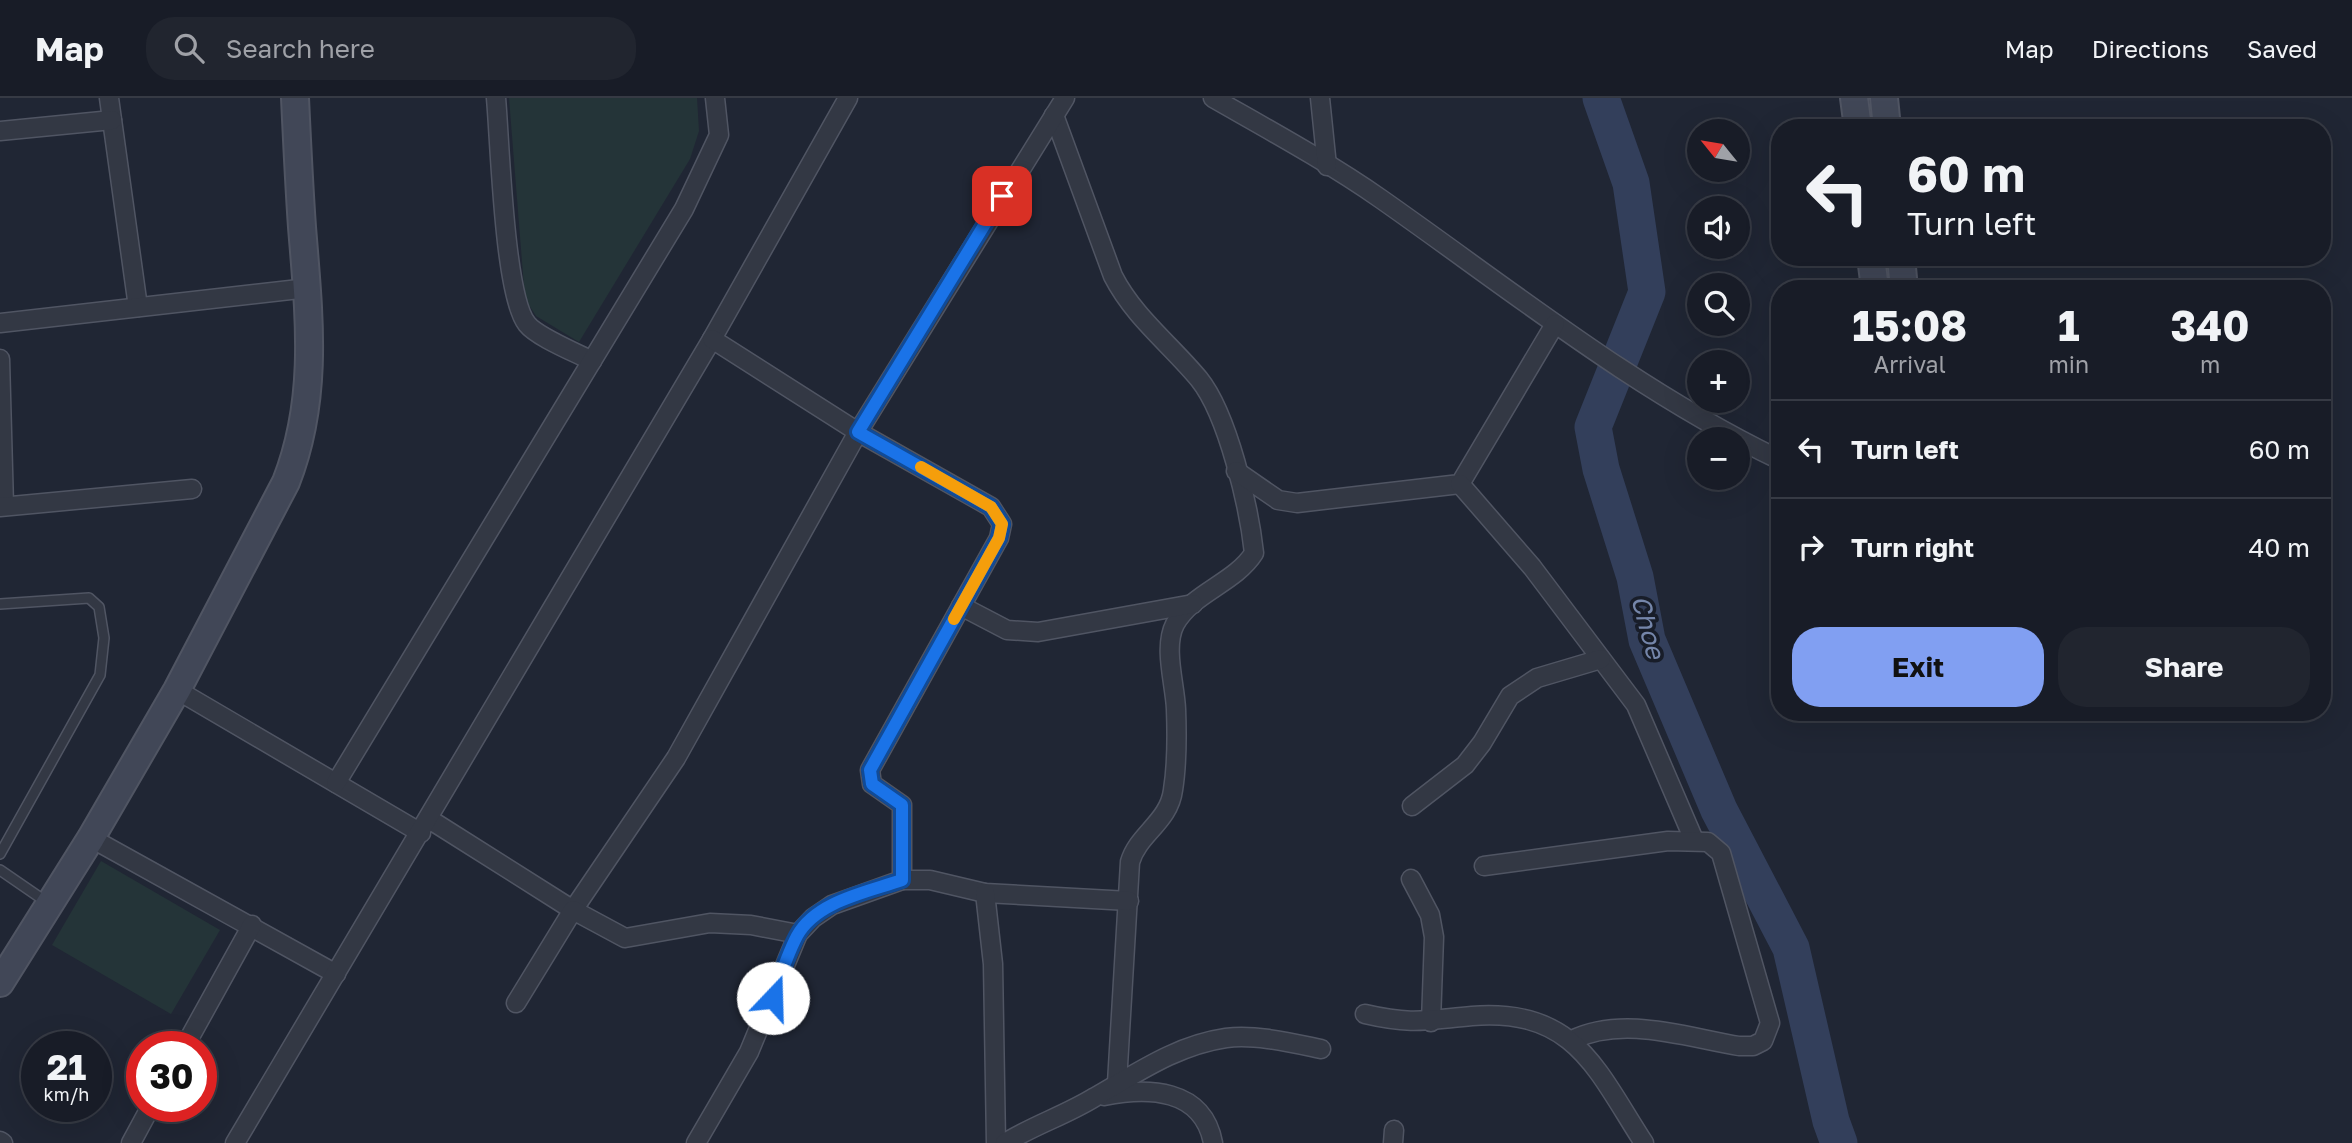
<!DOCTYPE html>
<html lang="en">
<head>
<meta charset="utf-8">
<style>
  :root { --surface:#181c27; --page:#21252f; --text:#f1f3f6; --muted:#9fa1a7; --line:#363a44; --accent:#819ff2 }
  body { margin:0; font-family:"Golos Text",sans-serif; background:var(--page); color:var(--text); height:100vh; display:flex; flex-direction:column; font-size:26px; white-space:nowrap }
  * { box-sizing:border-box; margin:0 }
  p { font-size:23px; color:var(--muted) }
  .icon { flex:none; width:38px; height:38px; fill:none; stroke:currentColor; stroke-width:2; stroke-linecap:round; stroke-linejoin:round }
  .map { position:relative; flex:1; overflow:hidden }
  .sheet { position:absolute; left:1771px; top:182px; width:560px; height:441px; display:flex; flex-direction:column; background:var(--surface); border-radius:28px; box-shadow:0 7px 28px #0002,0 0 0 2px var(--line) }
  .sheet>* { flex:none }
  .guide { position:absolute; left:1771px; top:21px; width:560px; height:147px; border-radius:28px; box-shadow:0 7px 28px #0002,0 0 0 2px var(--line); background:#181c27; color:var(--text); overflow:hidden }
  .needle { width:46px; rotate:300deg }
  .tools { position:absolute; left:1687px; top:21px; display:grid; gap:14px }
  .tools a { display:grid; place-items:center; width:63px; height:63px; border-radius:50%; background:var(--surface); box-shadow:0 7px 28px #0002,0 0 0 2px var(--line); font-size:35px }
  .speed { position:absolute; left:21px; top:933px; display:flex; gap:14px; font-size:35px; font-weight:700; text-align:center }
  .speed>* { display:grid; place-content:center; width:91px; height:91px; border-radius:50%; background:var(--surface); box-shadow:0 7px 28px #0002,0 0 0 2px var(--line); line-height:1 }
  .speed small { font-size:18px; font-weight:400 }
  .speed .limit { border:10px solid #d22; background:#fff; color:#111 }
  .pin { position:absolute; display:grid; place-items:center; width:60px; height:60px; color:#fff; margin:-30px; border-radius:14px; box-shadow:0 4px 10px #0006 }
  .me { position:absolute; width:77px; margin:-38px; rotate:21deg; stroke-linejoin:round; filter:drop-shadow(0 0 5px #0008) }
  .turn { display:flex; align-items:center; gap:24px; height:147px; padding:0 21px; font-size:32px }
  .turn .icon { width:91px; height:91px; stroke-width:2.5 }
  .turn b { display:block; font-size:49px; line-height:60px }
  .eta { display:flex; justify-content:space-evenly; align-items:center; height:119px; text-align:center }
  .eta b { font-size:42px; font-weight:700; line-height:49px }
  .cta { display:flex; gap:14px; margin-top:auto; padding:14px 21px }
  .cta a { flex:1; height:80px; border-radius:28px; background:var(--accent); color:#111; font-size:28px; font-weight:700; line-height:80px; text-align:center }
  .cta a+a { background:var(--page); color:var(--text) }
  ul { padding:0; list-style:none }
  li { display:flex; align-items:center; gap:21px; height:98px; padding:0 21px; border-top:2px solid var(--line) }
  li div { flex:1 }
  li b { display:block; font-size:26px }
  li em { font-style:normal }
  header { display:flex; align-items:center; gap:42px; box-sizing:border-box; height:98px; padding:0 35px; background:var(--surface); border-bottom:2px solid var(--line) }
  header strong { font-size:33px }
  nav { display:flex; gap:38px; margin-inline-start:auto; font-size:24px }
  .search { width:490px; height:63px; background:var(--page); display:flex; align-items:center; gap:18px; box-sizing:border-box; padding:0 24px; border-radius:28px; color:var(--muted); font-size:26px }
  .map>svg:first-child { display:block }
  .green { fill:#243438 }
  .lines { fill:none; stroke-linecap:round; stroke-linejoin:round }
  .river { stroke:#333f5b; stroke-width:37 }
  .lane-casing { stroke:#505563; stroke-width:12 }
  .street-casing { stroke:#505563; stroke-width:21 }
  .secondary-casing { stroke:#505563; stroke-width:30 }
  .lane { stroke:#333844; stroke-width:9 }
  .street { stroke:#333844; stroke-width:18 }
  .secondary { stroke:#414757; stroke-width:26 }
  .route-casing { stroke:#114b97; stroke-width:18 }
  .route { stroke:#1a73e8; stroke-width:12 }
  .slow { stroke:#f59e0b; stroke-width:12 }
  .labels { text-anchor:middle; stroke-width:7; stroke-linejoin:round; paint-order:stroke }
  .water-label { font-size:26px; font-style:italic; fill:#7586aa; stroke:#181d29 }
</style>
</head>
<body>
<header>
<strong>Map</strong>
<div class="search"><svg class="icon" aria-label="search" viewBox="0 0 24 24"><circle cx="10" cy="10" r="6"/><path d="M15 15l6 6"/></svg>Search here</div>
<nav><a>Map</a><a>Directions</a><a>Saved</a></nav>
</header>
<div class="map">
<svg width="2352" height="1045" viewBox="0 0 2352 1045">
  <rect width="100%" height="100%" fill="#202634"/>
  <!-- green -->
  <g class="green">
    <path d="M 509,0 L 697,0 L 699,33 L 690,61 L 579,244 L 536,218 L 525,201 Z"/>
    <path d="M 101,763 L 220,832 L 171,916 L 52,847 Z"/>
  </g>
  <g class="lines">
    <!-- river -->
    <path class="river" d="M 1601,0 L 1631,85 L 1647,194 L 1593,329 L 1601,371 L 1635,479 L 1647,542 L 1719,712 L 1791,850 L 1831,1023 L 1839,1045"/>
    <!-- lane casing -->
    <g class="lane-casing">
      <g id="lane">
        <path d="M 0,506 L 89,500 L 99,509 L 104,540 L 100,577 L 0,756"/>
        <path d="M 0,772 L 48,805"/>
      </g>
    </g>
    <!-- street casing -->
    <g class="street-casing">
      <g id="street">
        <path d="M 109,0 L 138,209"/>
        <path d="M 496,0 C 500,43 504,198 527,226 C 537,239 577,255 592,263"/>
        <path d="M 1213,0 C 1269,32 1328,64 1381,101 C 1511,192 1636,293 1780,362"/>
        <path d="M 1320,0 L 1327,68"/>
        <path d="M 1054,17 L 1113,178 C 1134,219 1170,246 1199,281 C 1228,317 1249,409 1254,455 C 1235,485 1192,495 1175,526 C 1163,549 1175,586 1176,611 C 1177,637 1177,667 1173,692 C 1169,724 1138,736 1130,764 L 1117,985"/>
        <path d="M 0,33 L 112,22"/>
        <path d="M 0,225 L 308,190"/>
        <path d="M 0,261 L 4,408"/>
        <path d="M 1236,373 L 1278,402 L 1297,405 L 1460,386 L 1555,226"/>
        <path d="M 1460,386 L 1532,469 L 1636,607 L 1694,742"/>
        <path d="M 0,409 L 192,391"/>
        <path d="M 961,508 L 1007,532 L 1038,534 L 1193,506"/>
        <path d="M 177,592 L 421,735"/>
        <path d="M 336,685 L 684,111 L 719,37 L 715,0"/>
        <path d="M 1412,708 L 1465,667 L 1482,645 L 1510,598 L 1537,580 L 1601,561"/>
        <path d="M 429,721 L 573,812 L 676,660 L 858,334 L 1065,0"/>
        <path d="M 91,740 L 336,876"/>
        <path d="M 1484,768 L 1668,743 L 1708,744 L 1721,755 L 1770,925 L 1763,943 L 1753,948 L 1739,948 C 1685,939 1623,917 1572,942"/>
        <path d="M 1411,781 L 1430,817 L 1434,839 L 1431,924"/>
        <path d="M 902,782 L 930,782 L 985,795 L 1129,803"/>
        <path d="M 985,795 L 993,866 L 996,1045"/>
        <path d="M 516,905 L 573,812 L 625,840 L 710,825 L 751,827 L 798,836"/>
        <path d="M 1365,916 C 1412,927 1426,922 1472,918 C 1575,910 1596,971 1644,1045"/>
        <path d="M 185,948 L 252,827"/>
        <path d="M 1104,998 C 1147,989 1203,990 1213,1045"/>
        <path d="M 0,1043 L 3,1045"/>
        <path d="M 131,1045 L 151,1008"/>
        <path d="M 235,1045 L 712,241 L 848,0"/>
        <path d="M 696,1045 L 749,954 L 798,836 L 813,820 L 832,807 L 902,782 L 902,707 L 872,686 L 870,672 L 999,440 L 1002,426 L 991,409 L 858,334 L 712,241"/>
        <path d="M 1005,1045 C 1034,1027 1066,1017 1095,999 C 1137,975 1177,947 1226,940 C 1255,936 1292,945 1321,951"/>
        <path d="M 1393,1045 L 1394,1032"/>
      </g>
    </g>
    <!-- secondary casing -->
    <g class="secondary-casing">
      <g id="secondary">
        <path d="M 1854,0 L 1858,30"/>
        <path d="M 1884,0 L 1887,30"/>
        <path d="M 1871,159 L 1875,191"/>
        <path d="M 1901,159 L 1904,191"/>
        <path d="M 0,885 L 91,740 L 177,592 L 286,384 C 319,300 309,217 302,129 C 299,86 297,43 295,0"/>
      </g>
    </g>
    <!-- lane -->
    <use href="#lane" class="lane"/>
    <!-- street -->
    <use href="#street" class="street"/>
    <!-- secondary -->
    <use href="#secondary" class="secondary"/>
  </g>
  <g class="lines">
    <!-- route casing -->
    <g class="route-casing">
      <path id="route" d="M 773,900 C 780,879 787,857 797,838 C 816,803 868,794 902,782 L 902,707 L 872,686 L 870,672 L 999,440 L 1002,426 L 991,409 L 858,334 L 1002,98"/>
    </g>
    <!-- route -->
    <use href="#route" class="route"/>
    <!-- slow -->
    <path class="slow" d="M 921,369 L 991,409 L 1002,426 L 999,440 L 954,521"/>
  </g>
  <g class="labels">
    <!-- water labels -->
    <g class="water-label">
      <text transform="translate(1648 529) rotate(75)" y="9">Choe</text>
    </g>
  </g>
</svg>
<div class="tools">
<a><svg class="needle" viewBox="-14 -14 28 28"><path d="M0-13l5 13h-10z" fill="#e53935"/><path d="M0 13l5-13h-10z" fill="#9fa1a7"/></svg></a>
<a><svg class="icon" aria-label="sound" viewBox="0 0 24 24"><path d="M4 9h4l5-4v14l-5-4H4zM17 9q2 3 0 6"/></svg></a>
<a><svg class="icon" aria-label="search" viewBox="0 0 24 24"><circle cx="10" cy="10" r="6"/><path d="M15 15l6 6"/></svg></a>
<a>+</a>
<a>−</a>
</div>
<div class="speed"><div>21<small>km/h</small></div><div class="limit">30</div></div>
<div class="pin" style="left:1002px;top:98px;background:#d93025"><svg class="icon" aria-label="arrive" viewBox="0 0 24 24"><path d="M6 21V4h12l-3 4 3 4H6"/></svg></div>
<svg class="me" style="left:773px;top:900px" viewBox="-20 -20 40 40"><circle r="19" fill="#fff"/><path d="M0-13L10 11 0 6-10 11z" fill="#1a73e8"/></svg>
<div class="guide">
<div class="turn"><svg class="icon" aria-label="left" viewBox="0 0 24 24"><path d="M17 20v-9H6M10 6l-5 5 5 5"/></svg><div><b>60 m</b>Turn left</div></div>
</div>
<section class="sheet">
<div class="eta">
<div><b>15:08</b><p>Arrival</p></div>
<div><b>1</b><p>min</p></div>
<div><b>340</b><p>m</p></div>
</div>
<ul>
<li><svg class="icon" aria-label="left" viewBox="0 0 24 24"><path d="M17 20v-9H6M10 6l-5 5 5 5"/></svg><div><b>Turn left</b></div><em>60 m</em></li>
<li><svg class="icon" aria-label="right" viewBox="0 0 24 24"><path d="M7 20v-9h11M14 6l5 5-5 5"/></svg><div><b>Turn right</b></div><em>40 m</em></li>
</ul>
<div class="cta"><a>Exit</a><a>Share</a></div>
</section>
</div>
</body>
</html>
